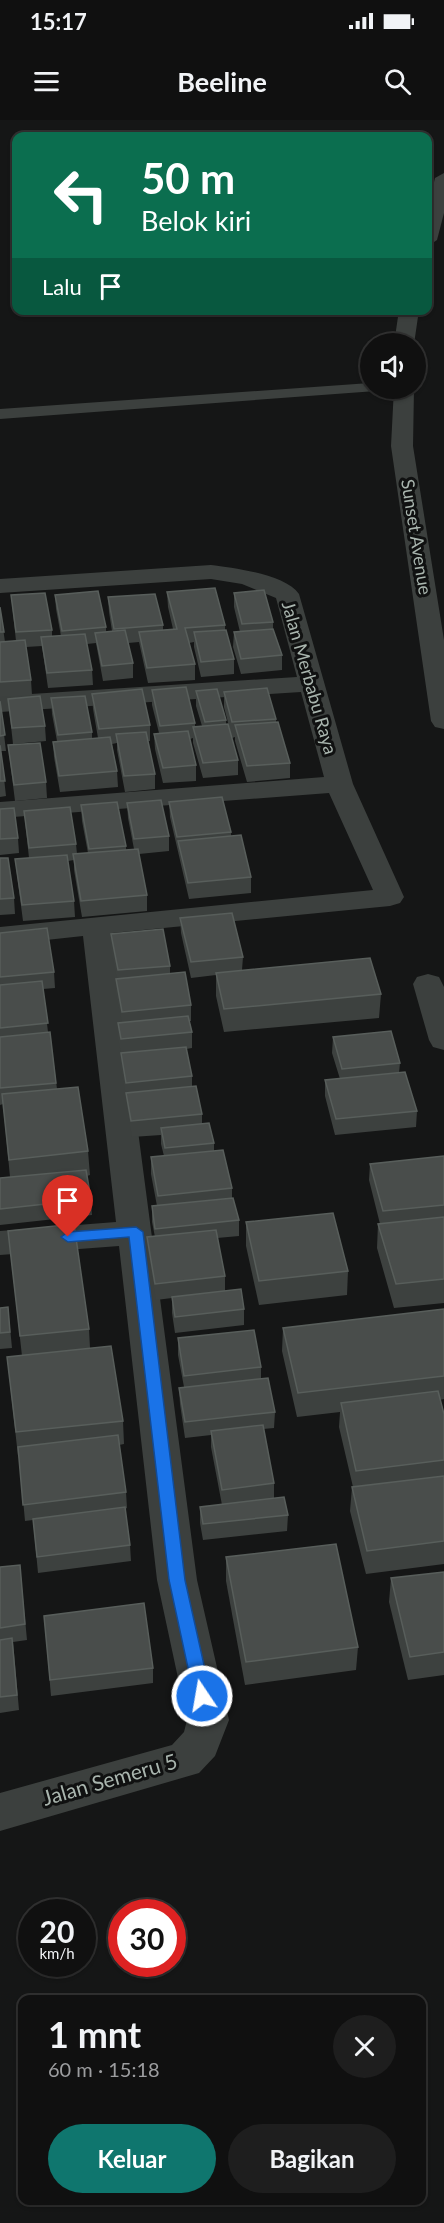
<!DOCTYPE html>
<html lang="id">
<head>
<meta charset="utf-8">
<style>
  :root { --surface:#101010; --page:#1e1e1e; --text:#f1f3f6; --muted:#9c9d9f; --line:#303030; --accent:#0f766e }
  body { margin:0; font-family:Lato,sans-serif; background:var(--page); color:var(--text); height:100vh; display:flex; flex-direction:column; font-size:22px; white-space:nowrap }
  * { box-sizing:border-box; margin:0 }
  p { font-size:20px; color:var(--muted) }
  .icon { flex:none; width:33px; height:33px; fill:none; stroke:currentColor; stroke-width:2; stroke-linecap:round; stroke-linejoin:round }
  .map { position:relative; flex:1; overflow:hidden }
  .details { position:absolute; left:18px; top:1875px; width:408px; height:210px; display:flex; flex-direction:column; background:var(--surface); border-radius:12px; box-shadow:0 2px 4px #0004,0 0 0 2px var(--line) }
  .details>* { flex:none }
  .guide { position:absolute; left:12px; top:12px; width:420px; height:183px; border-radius:12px; box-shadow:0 2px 4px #0004,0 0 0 2px var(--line); background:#0b6e4f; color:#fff; overflow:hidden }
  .controls { position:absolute; left:360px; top:213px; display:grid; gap:12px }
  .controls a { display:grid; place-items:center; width:66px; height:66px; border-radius:50%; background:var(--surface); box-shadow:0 2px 4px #0004,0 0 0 2px var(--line); font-size:30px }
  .speed { position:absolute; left:18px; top:1779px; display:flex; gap:12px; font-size:30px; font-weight:700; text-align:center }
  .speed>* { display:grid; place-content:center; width:78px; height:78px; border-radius:50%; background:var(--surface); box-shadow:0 2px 4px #0004,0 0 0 2px var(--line); line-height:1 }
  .speed small { font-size:15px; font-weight:400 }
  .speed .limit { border:9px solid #d22; background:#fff; color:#111 }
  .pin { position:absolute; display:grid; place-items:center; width:51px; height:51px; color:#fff; margin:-62px -26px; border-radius:50% 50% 50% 0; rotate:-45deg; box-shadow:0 0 6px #0007 }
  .pin .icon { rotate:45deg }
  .me { position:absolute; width:66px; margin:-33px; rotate:348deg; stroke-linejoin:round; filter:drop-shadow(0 0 4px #0008) }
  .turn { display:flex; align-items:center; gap:21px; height:126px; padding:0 30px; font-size:27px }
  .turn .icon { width:78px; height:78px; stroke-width:2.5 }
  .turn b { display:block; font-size:42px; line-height:51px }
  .then { display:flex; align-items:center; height:57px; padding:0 30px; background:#0003; gap:12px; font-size:22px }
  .round { display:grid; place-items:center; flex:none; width:63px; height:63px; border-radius:32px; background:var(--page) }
  .summary { display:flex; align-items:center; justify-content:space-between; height:102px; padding:0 30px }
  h1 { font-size:36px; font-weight:700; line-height:45px }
  .button { display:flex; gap:12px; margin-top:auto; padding:12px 30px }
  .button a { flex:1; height:69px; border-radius:36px; background:var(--accent); color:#fff; font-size:24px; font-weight:700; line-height:69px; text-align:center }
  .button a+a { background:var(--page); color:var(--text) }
  .status { display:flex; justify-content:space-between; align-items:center; height:42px; padding:0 30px; background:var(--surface); direction:ltr }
  .status svg { height:16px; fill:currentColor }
  header { display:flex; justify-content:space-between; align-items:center; height:78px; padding:0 30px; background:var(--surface); font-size:27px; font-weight:700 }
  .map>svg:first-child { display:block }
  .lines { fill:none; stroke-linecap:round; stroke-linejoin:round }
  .lane { fill:#3c403e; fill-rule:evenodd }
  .street { fill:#3c403e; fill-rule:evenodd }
  .wall { fill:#3d413f }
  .building { fill:#494d4b; stroke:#585e5b; stroke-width:1.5 }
  .route { fill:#1a73e8; stroke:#114b97; stroke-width:1.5 }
  .labels { text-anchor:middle; stroke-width:6; stroke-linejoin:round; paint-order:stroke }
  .far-street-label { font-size:18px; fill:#a9b5ae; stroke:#101111 }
  .street-label { font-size:21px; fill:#a9b5ae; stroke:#101111 }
</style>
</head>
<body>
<div class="status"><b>15:17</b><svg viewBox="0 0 49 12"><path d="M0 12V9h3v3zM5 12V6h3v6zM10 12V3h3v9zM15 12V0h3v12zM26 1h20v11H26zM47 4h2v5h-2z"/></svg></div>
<header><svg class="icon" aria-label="menu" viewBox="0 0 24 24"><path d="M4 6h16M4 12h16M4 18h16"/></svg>Beeline<svg class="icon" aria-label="search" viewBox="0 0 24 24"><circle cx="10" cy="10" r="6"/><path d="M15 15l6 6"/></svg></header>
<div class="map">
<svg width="444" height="2103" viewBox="0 0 444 2103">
  <rect width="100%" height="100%" fill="#151616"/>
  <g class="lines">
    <!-- lane -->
    <path class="lane" d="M 370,263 L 370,268 L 378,268 L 376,271 L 0,299 L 0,289 Z"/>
    <!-- street -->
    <g class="street">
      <path d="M 444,53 L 444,93 L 437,120 L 428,126 L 428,87 L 435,58 Z"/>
      <path d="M 399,190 L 419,190 L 414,224 L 394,224 Z"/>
      <path d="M 394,268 L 414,268 L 413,326 L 444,520 L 444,609 L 435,607 L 431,601 L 391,326 Z"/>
      <path d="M 211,445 C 234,448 285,454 299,474 L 353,664 L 404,777 L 400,783 L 390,786 L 112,813 L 197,1460 L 229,1600 L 215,1636 L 199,1653 L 0,1711 L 0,1673 L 172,1625 L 184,1612 L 187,1600 L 157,1460 L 119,1126 L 0,1135 L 0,1111 L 116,1102 L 83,816 L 0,825 L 0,807 L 373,770 L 329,673 L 0,698 L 0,682 L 324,657 L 301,572 L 0,592 L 0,576 L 297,557 L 276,478 L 242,464 L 211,459 L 0,473 L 0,459 Z"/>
      <path d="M 428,854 L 439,857 L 444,867 L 444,930 L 433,927 L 429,920 L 413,864 L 417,857 Z"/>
    </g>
  </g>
  <!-- wall -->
  <g class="wall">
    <path d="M 167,472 L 225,505 L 225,510 L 234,539 L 234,554 L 201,557 L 194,527 L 194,522 L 189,523 L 195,544 L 195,560 L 148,563 L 139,522 L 128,523 L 133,543 L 133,558 L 103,561 L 96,523 L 87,524 L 92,550 L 93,565 L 48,568 L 42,526 L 26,527 L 31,560 L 32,575 L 0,577 L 0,487 L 5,522 L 16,521 L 11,475 L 52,510 L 52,516 L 61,516 L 56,489 L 55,475 L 106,507 L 106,512 L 112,511 L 109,492 L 108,477 L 163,505 L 163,510 L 173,509 L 168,487 Z"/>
    <path d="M 234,473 L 273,502 L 273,509 L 282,535 L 282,550 L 241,554 L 233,527 L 234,512 L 240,512 L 234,487 Z"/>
    <path d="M 152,570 L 195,603 L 195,607 L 202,606 L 196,586 L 196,571 L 226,600 L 226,604 L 238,640 L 238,655 L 203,658 L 193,623 L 193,618 L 190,619 L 196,645 L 196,661 L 163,663 L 155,629 L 154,614 L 159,613 L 152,585 Z"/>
    <path d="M 224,572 L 276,599 L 276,602 L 290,643 L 290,658 L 247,662 L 235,621 L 235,617 L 232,618 L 224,587 Z"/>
    <path d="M 92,574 L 150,605 L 150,621 L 148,621 L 155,654 L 155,669 L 125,672 L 117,630 L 117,623 L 112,624 L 117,651 L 118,667 L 60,672 L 54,637 L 53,622 L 57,621 L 52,594 L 51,578 L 92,612 L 92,619 L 98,618 L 93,589 Z"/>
    <path d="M 8,579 L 45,606 L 46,621 L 13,624 Z"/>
    <path d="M 0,581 L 6,631 L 1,631 L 6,676 L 0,677 Z"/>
    <path d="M 8,625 L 46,662 L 47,678 L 15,681 Z"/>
    <path d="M 169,682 L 231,712 L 231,716 L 251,757 L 251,773 L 189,779 L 170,697 Z"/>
    <path d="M 127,683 L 169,716 L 169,731 L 139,734 L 147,775 L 147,791 L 82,797 L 74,750 L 74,740 L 68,741 L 74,781 L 75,797 L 23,801 L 17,755 L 15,739 L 29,738 L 24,691 L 76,724 L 77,734 L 88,733 L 82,701 L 81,685 L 126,726 L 126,730 L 134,729 L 128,698 Z"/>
    <path d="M 0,689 L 18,718 L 19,733 L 0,735 Z"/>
    <path d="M 0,738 L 14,778 L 15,794 L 0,795 Z"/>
    <path d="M 180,798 L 243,837 L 242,850 L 381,874 L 379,898 L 224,912 L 216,876 L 216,855 L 191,858 L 181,813 Z"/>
    <path d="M 0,813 L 54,852 L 55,868 L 43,869 L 48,912 L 50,912 L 57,969 L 88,1031 L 90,1055 L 87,1056 L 91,1079 L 92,1095 L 0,1105 L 0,1058 L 10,1057 L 3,984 L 0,985 Z"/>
    <path d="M 111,814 L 170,846 L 170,854 L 191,885 L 191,901 L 189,901 L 192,912 L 192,928 L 186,929 L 192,956 L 192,966 L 202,994 L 202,1004 L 214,1023 L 214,1031 L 232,1068 L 232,1078 L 239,1100 L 239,1116 L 217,1118 L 225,1156 L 225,1171 L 244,1189 L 244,1205 L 175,1213 L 172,1193 L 172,1178 L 156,1180 L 148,1134 L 147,1117 L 155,1117 L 152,1102 L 152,1086 L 157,1086 L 151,1054 L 151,1037 L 164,1036 L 161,1024 L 161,1015 L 132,1017 L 127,989 L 126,976 L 121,949 L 121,933 L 118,919 L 118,903 L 122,902 L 116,875 L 116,859 L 117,859 L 111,830 Z"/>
    <path d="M 333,917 L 400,943 L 399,953 L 417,991 L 416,1007 L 335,1015 L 325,976 L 325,960 L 340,959 L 332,933 Z"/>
    <path d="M 444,1036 L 444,1183 L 394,1188 L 377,1128 L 378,1104 L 380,1104 L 369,1060 L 370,1044 Z"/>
    <path d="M 246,1102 L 348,1151 L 347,1175 L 259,1185 L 246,1126 Z"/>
    <path d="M 8,1111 L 89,1209 L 90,1228 L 123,1301 L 124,1324 L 119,1325 L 126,1372 L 127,1388 L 125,1389 L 130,1425 L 131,1441 L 38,1453 L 33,1400 L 25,1401 L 19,1336 L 18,1336 L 7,1237 L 22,1236 Z"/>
    <path d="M 8,1187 L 12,1228 L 0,1229 L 0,1188 Z"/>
    <path d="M 444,1189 L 444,1279 L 440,1280 L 444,1294 L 444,1444 L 366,1454 L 350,1391 L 352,1367 L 353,1367 L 339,1307 L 340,1292 L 297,1297 L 282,1231 L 283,1208 Z"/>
    <path d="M 178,1218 L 261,1247 L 261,1259 L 275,1292 L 274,1308 L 263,1309 L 274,1363 L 274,1378 L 288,1395 L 287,1411 L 203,1420 L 200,1403 L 200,1387 L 222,1385 L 211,1327 L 211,1315 L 185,1318 L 180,1284 L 179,1268 L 184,1267 L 178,1235 Z"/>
    <path d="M 226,1437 L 358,1527 L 356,1550 L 245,1565 L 226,1461 Z"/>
    <path d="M 20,1445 L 27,1520 L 13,1522 L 19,1590 L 0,1593 L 0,1447 Z"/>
    <path d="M 444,1452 L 444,1555 L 408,1560 L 389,1482 L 391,1458 Z"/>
    <path d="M 44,1496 L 153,1548 L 153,1563 L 51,1576 Z"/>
  </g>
  <!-- building -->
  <g class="building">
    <path d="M 215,468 L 225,505 L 185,508 L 195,544 L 147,548 L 139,512 L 177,509 L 167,472 Z"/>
    <path d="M 264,470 L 273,502 L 242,504 L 234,473 Z"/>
    <path d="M 98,471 L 106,507 L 62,511 L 55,475 Z"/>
    <path d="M 45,473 L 52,510 L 16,512 L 11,475 Z"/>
    <path d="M 155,474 L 163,505 L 114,509 L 108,477 Z"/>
    <path d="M 0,487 L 4,512 L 0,512 Z"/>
    <path d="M 273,509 L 282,535 L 241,539 L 234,512 Z"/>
    <path d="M 125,510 L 133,543 L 102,546 L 95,513 Z"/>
    <path d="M 226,510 L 234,539 L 201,542 L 194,512 Z"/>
    <path d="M 85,514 L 92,550 L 47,553 L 41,517 Z"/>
    <path d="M 25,520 L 31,560 L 0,562 L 0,522 Z"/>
    <path d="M 186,567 L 195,603 L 160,606 L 152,570 Z"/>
    <path d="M 267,568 L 276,599 L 232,602 L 224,572 Z"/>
    <path d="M 142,569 L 150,605 L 99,609 L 92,574 Z"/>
    <path d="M 217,569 L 226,600 L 205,602 L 196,571 Z"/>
    <path d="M 40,576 L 45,606 L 12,608 L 8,579 Z"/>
    <path d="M 85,576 L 92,612 L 58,615 L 51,578 Z"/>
    <path d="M 0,581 L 5,615 L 0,616 Z"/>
    <path d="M 278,602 L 290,643 L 247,646 L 235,605 Z"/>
    <path d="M 228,604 L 238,640 L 203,643 L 193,607 Z"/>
    <path d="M 188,611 L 196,645 L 163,648 L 154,614 Z"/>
    <path d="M 146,612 L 155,654 L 124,656 L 116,614 Z"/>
    <path d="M 110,617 L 117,651 L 59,656 L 53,622 Z"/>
    <path d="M 40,623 L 46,662 L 14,665 L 8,625 Z"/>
    <path d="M 0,625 L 5,661 L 0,661 Z"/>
    <path d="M 222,677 L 231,712 L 177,717 L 169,682 Z"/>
    <path d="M 161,680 L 169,716 L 134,719 L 127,683 Z"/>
    <path d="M 117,682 L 126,726 L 89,729 L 81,685 Z"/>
    <path d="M 70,687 L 76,724 L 29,728 L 24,691 Z"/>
    <path d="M 14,688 L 18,718 L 0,719 L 0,689 Z"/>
    <path d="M 241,715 L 251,757 L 188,763 L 178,721 Z"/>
    <path d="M 138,729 L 147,775 L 81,781 L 73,734 Z"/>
    <path d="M 67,735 L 74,781 L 22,785 L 15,739 Z"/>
    <path d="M 0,738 L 8,738 L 14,778 L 0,779 Z"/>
    <path d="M 232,793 L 243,837 L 191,842 L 180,798 Z"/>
    <path d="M 47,808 L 54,852 L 0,857 L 0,813 Z"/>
    <path d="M 163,809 L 170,846 L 118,850 L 111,814 Z"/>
    <path d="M 370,838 L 381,874 L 224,889 L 216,853 Z"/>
    <path d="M 185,852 L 191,885 L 122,892 L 116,859 Z"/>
    <path d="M 42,861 L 48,903 L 0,908 L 0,865 Z"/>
    <path d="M 188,896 L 192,912 L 121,919 L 118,903 Z"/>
    <path d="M 391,911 L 400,943 L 342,949 L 333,917 Z"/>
    <path d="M 50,912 L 56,963 L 0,968 L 0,917 Z"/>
    <path d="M 186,927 L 192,956 L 126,963 L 121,933 Z"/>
    <path d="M 405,952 L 417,991 L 336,999 L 325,960 Z"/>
    <path d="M 196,966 L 202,994 L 131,1001 L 126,973 Z"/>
    <path d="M 78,967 L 88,1031 L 9,1040 L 2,974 Z"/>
    <path d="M 209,1003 L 214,1023 L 165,1028 L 161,1008 Z"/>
    <path d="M 223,1030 L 232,1068 L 158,1076 L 151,1037 Z"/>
    <path d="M 444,1036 L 444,1085 L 383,1091 L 370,1044 Z"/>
    <path d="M 86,1050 L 91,1079 L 0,1089 L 0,1058 Z"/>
    <path d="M 233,1078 L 239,1100 L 155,1109 L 152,1086 Z"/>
    <path d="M 333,1093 L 348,1151 L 259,1161 L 246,1102 Z"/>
    <path d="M 444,1097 L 444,1159 L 396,1164 L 378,1104 Z"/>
    <path d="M 74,1104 L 89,1209 L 20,1216 L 8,1111 Z"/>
    <path d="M 216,1110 L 225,1156 L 155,1164 L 147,1117 Z"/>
    <path d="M 241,1169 L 244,1189 L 175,1197 L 172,1177 Z"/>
    <path d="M 8,1187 L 10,1212 L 0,1213 L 0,1188 Z"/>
    <path d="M 444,1189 L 444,1256 L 298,1273 L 283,1208 Z"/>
    <path d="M 254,1210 L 261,1247 L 184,1256 L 178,1218 Z"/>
    <path d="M 111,1226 L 123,1301 L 16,1312 L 7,1237 Z"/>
    <path d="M 268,1258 L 275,1292 L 185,1302 L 179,1268 Z"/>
    <path d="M 438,1271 L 444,1294 L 444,1340 L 356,1351 L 341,1283 Z"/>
    <path d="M 263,1305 L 274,1363 L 222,1370 L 211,1311 Z"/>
    <path d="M 118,1315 L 126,1372 L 23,1385 L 18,1327 Z"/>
    <path d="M 444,1356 L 444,1421 L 367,1431 L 352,1367 Z"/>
    <path d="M 284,1377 L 288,1395 L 203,1404 L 200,1387 Z"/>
    <path d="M 125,1387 L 130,1425 L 37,1437 L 33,1399 Z"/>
    <path d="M 336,1424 L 358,1527 L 246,1542 L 226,1437 Z"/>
    <path d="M 20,1445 L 25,1504 L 0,1508 L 0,1447 Z"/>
    <path d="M 444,1452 L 444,1532 L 410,1537 L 391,1458 Z"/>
    <path d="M 144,1483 L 153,1548 L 50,1560 L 44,1496 Z"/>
    <path d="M 12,1518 L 17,1575 L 0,1577 L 0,1520 Z"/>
  </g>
  <!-- route -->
  <path class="route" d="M 136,1107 L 143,1112 L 185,1460 L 211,1576 L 209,1582 L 202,1584 L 196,1582 L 194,1576 L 169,1460 L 129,1117 L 68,1122 L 61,1117 L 68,1112 Z"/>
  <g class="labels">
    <!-- far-street labels -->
    <g class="far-street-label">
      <text transform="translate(416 417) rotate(81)" y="6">Sunset Avenue</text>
      <text transform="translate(309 558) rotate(74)" y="6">Jalan Merbabu Raya</text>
    </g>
    <!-- street labels -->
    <g class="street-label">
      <text transform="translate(110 1660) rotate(-16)" y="7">Jalan Semeru 5</text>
    </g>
  </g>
</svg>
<div class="controls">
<a><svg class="icon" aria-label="sound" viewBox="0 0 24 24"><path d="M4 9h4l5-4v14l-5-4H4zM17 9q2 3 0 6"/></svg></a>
</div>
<div class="speed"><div>20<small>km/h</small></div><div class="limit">30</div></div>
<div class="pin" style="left:68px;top:1117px;background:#d93025"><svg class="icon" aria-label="arrive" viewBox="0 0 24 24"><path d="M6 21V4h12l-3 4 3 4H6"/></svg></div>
<svg class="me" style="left:202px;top:1576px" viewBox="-20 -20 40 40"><circle r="17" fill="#1a73e8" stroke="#fff" stroke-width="3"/><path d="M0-11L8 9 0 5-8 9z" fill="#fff"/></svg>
<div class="guide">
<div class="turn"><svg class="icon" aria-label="left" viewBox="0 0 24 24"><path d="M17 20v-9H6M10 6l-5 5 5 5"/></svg><div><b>50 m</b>Belok kiri</div></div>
<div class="then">Lalu<svg class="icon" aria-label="arrive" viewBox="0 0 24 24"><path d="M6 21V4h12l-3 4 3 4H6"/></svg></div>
</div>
<section class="details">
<div class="summary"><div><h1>1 mnt</h1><p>60 m · 15:18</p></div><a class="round"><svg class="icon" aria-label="close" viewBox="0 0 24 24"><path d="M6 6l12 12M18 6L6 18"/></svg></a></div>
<div class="button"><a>Keluar</a><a>Bagikan</a></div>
</section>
</div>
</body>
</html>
